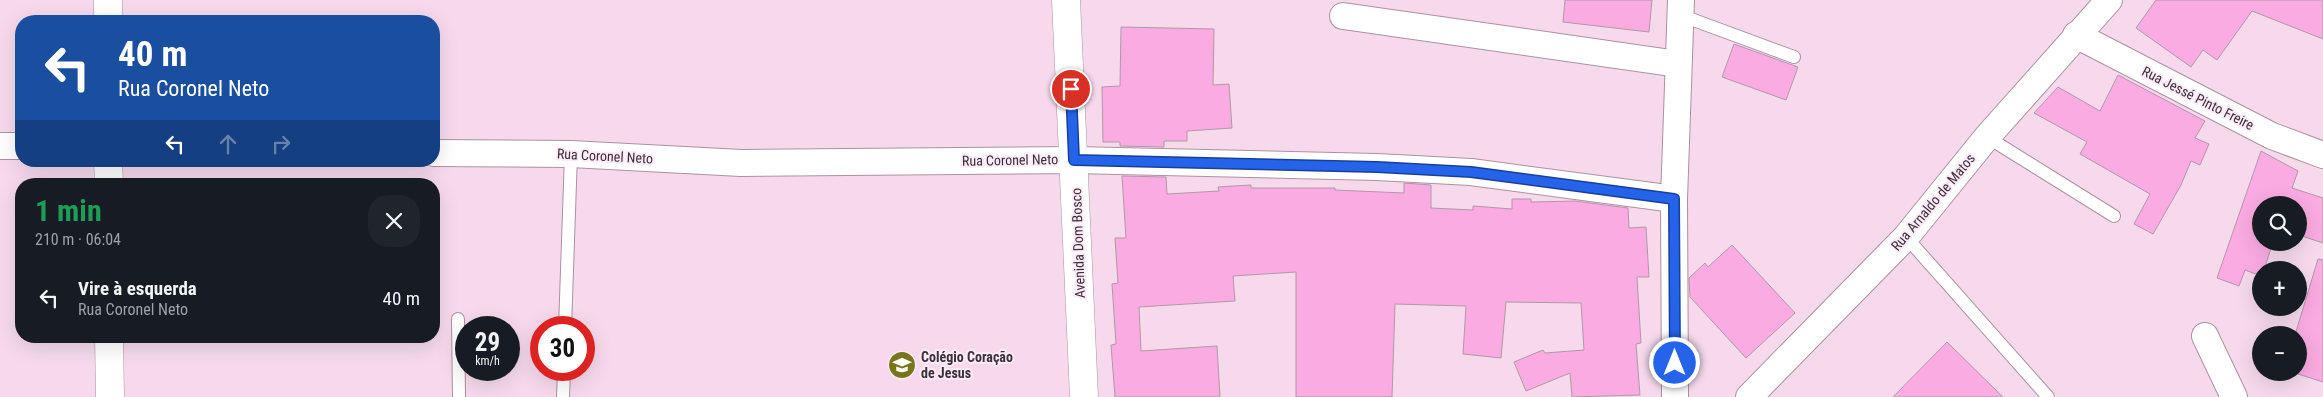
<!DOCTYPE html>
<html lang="pt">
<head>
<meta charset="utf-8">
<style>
  :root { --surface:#171b24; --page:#20242c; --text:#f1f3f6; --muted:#9ea1a6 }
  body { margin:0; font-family:"Roboto Condensed",sans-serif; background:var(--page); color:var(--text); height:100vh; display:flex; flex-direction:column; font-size:19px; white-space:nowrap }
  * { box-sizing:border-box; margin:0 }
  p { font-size:16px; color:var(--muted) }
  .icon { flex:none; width:28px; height:28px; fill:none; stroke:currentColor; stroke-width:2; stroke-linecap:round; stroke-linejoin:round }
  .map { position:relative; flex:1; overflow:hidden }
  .drawer { position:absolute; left:15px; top:178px; width:425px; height:165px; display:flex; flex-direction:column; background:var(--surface); border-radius:20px; box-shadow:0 5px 20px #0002 }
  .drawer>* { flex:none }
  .guide { position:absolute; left:15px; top:15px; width:425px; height:152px; border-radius:20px; box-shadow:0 5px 20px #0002; background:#1a4fa0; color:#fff; overflow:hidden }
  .tools { position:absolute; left:2252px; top:196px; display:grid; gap:10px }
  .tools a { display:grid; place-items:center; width:55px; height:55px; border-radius:50%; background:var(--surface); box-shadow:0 5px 20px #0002; font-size:25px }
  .speed { position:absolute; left:455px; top:316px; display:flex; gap:10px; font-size:25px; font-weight:700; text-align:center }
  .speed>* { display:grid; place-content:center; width:65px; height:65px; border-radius:50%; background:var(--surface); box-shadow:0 5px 20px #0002; line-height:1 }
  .speed small { font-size:12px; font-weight:400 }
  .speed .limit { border:8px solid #d22; background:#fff; color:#111 }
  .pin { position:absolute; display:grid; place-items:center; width:42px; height:42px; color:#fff; margin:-21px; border:2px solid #fff; border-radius:50%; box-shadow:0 1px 5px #0007 }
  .me { position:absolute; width:55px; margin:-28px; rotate:0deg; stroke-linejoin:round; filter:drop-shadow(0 0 4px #0008) }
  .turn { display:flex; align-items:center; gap:18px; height:105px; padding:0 20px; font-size:22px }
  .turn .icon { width:65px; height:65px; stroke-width:2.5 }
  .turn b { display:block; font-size:35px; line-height:42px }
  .lanes { display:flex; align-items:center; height:48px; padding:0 20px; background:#0003; justify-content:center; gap:25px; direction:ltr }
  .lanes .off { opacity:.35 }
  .round { display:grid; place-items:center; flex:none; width:52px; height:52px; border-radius:20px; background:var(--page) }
  .overview { display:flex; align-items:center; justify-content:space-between; height:85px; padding:0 20px }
  h1 { font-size:30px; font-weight:700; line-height:38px; color:#1e9e55 }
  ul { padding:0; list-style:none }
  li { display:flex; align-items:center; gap:15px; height:70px; padding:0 20px }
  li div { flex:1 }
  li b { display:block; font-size:19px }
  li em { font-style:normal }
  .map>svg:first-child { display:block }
  .building { fill:#faabe1; stroke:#b297a9 }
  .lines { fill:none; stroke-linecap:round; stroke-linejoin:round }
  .lane-casing { stroke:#ab91a2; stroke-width:14 }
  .street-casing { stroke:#ab91a2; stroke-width:28 }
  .secondary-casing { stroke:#ab91a2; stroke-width:29 }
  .lane { stroke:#fff; stroke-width:12 }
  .street { stroke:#fff; stroke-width:26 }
  .secondary { stroke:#fff; stroke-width:28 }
  .route-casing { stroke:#184099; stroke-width:12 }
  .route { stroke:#2563eb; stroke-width:9 }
  .labels { text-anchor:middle; stroke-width:4; stroke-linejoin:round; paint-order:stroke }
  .street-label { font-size:14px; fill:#3b3037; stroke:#fcebf6 }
  .poi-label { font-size:14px; font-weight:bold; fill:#3b3037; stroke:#fcebf6; text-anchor:start }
</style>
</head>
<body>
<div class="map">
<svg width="2323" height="397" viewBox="0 0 2323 397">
  <rect width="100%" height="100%" fill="#f6daec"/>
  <!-- building -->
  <g class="building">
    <path d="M 1565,0 L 1652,0 L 1649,32 L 1563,22 Z"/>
    <path d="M 2156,0 L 2323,0 L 2323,39 L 2252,11 L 2217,60 L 2203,50 L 2191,67 L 2136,28 Z"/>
    <path d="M 1121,27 L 1214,29 L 1213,85 L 1229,84 L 1232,128 L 1187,131 L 1187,141 L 1164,141 L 1164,147 L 1120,146 L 1120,142 L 1103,142 L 1102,87 L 1120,86 Z"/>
    <path d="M 1734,44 L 1798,67 L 1786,100 L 1722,77 Z"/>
    <path d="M 2118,75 L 2205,121 L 2195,138 L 2209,144 L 2200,165 L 2191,161 L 2181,185 L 2153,234 L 2134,224 L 2150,194 L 2080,154 L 2087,142 L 2034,113 L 2058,87 L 2100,111 Z"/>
    <path d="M 2261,151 L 2298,171 L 2292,188 L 2323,198 L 2323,243 L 2299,235 L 2299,205 L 2261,205 L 2261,242 L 2273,242 L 2264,270 L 2261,270 L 2261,276 L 2245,270 L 2239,286 L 2217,278 Z"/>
    <path d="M 1122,176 L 1166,177 L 1167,194 L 1219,191 L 1218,187 L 1251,185 L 1251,188 L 1335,188 L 1335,190 L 1404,193 L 1404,183 L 1431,185 L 1431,208 L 1473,210 L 1473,206 L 1512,209 L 1512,199 L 1531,199 L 1531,202 L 1575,201 L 1628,208 L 1629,228 L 1646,227 L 1649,277 L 1637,277 L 1641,343 L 1636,344 L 1640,395 L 1572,397 L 1570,373 L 1526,391 L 1514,362 L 1543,350 L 1545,353 L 1584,350 L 1581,303 L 1506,302 L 1501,358 L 1463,354 L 1466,306 L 1395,304 L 1392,397 L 1296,397 L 1296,272 L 1233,276 L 1235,301 L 1139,307 L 1141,351 L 1217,346 L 1220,397 L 1115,397 L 1111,345 L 1116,344 L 1112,284 L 1118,283 L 1115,238 L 1126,238 Z"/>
    <path d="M 1732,245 L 1795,313 L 1746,358 L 1690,297 L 1689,278 L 1705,263 L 1708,267 Z"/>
    <path d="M 2318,259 L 2323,260 L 2323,382 L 2292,372 L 2299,372 L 2299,335 L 2295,335 Z"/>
    <path d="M 1947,342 L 2003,397 L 1893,397 Z"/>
  </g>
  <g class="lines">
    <!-- lane casing -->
    <g class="lane-casing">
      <g id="lane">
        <path d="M 1680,15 L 1794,57"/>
        <path d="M 1987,137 L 2114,216"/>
        <path d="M 1906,237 L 2048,397"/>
        <path d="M 458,319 L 459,397"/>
        <path d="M 565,328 L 571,154"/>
        <path d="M 563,397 L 564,370"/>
      </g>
    </g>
    <!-- street casing -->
    <g class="street-casing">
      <g id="street">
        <path d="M 1343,16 L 1678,64"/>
        <path d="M 2076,35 L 2272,136 L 2323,155"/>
        <path d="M 0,146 L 21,146"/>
        <path d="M 434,153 L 571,154 L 741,163 L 1074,160 L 1377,167 L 1471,172 L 1674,199"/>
        <path d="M 2205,336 L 2234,397"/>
        <path d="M 1675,397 L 1674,199 L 1681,0"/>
        <path d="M 1749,397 L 1906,237 L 1987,137 L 2109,0"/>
      </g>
    </g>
    <!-- secondary casing -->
    <g class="secondary-casing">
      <g id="secondary">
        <path d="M 108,0 L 108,21"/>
        <path d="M 1066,0 L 1084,397"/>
        <path d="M 108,161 L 109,184"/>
        <path d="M 109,336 L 110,397"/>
      </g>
    </g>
    <!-- lane -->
    <use href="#lane" class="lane"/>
    <!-- street -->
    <use href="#street" class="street"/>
    <!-- secondary -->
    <use href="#secondary" class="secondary"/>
  </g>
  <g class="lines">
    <!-- route casing -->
    <g class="route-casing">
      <path id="route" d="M 1071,89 L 1074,160 L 1377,167 L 1471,172 L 1674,199 L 1675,363"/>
    </g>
    <!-- route -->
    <use href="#route" class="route"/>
  </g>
  <!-- icons -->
  <defs>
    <g id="school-disc" transform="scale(1.4375)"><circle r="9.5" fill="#78751a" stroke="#fcebf6"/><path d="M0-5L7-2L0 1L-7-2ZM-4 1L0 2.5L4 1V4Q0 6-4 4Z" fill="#fff"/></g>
  </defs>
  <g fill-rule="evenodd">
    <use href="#school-disc" x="902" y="365"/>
  </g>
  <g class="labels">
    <!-- street labels -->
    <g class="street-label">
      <text transform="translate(2198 98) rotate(27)" y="5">Rua Jessé Pinto Freire</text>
      <text transform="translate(605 156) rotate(3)" y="5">Rua Coronel Neto</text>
      <text transform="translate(1010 160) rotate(-1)" y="5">Rua Coronel Neto</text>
      <text transform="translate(1933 202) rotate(-50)" y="5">Rua Arnaldo de Matos</text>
      <text transform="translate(1078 243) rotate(-92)" y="5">Avenida Dom Bosco</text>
    </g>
    <!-- poi labels -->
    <g class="poi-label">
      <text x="921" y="362">Colégio Coração<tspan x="921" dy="16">de Jesus</tspan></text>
    </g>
  </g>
</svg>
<div class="tools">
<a><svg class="icon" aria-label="search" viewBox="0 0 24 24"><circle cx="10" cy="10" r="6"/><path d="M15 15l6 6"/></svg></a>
<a>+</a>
<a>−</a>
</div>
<div class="speed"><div>29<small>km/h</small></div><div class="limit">30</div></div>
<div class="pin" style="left:1071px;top:89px;background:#d93025"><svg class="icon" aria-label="arrive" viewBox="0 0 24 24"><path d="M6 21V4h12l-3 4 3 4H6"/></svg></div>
<svg class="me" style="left:1675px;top:363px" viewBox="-20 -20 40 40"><circle r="17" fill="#2563eb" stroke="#fff" stroke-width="3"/><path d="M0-11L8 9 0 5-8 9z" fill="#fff"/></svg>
<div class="guide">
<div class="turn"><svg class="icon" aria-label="left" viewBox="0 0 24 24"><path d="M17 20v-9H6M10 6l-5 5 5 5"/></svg><div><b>40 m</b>Rua Coronel Neto</div></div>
<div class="lanes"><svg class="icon" aria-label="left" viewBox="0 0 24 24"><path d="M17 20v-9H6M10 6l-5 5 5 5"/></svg><svg class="icon off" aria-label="ahead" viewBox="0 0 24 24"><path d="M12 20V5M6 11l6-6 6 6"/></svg><svg class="icon off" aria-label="right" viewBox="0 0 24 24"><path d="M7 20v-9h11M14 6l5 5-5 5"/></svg></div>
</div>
<section class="drawer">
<div class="overview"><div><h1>1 min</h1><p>210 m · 06:04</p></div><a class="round"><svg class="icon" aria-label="close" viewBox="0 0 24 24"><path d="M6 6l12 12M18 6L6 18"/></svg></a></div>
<ul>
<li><svg class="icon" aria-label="left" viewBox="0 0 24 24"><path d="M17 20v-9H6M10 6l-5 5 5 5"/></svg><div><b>Vire à esquerda</b><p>Rua Coronel Neto</p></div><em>40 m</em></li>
</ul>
</section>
</div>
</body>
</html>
